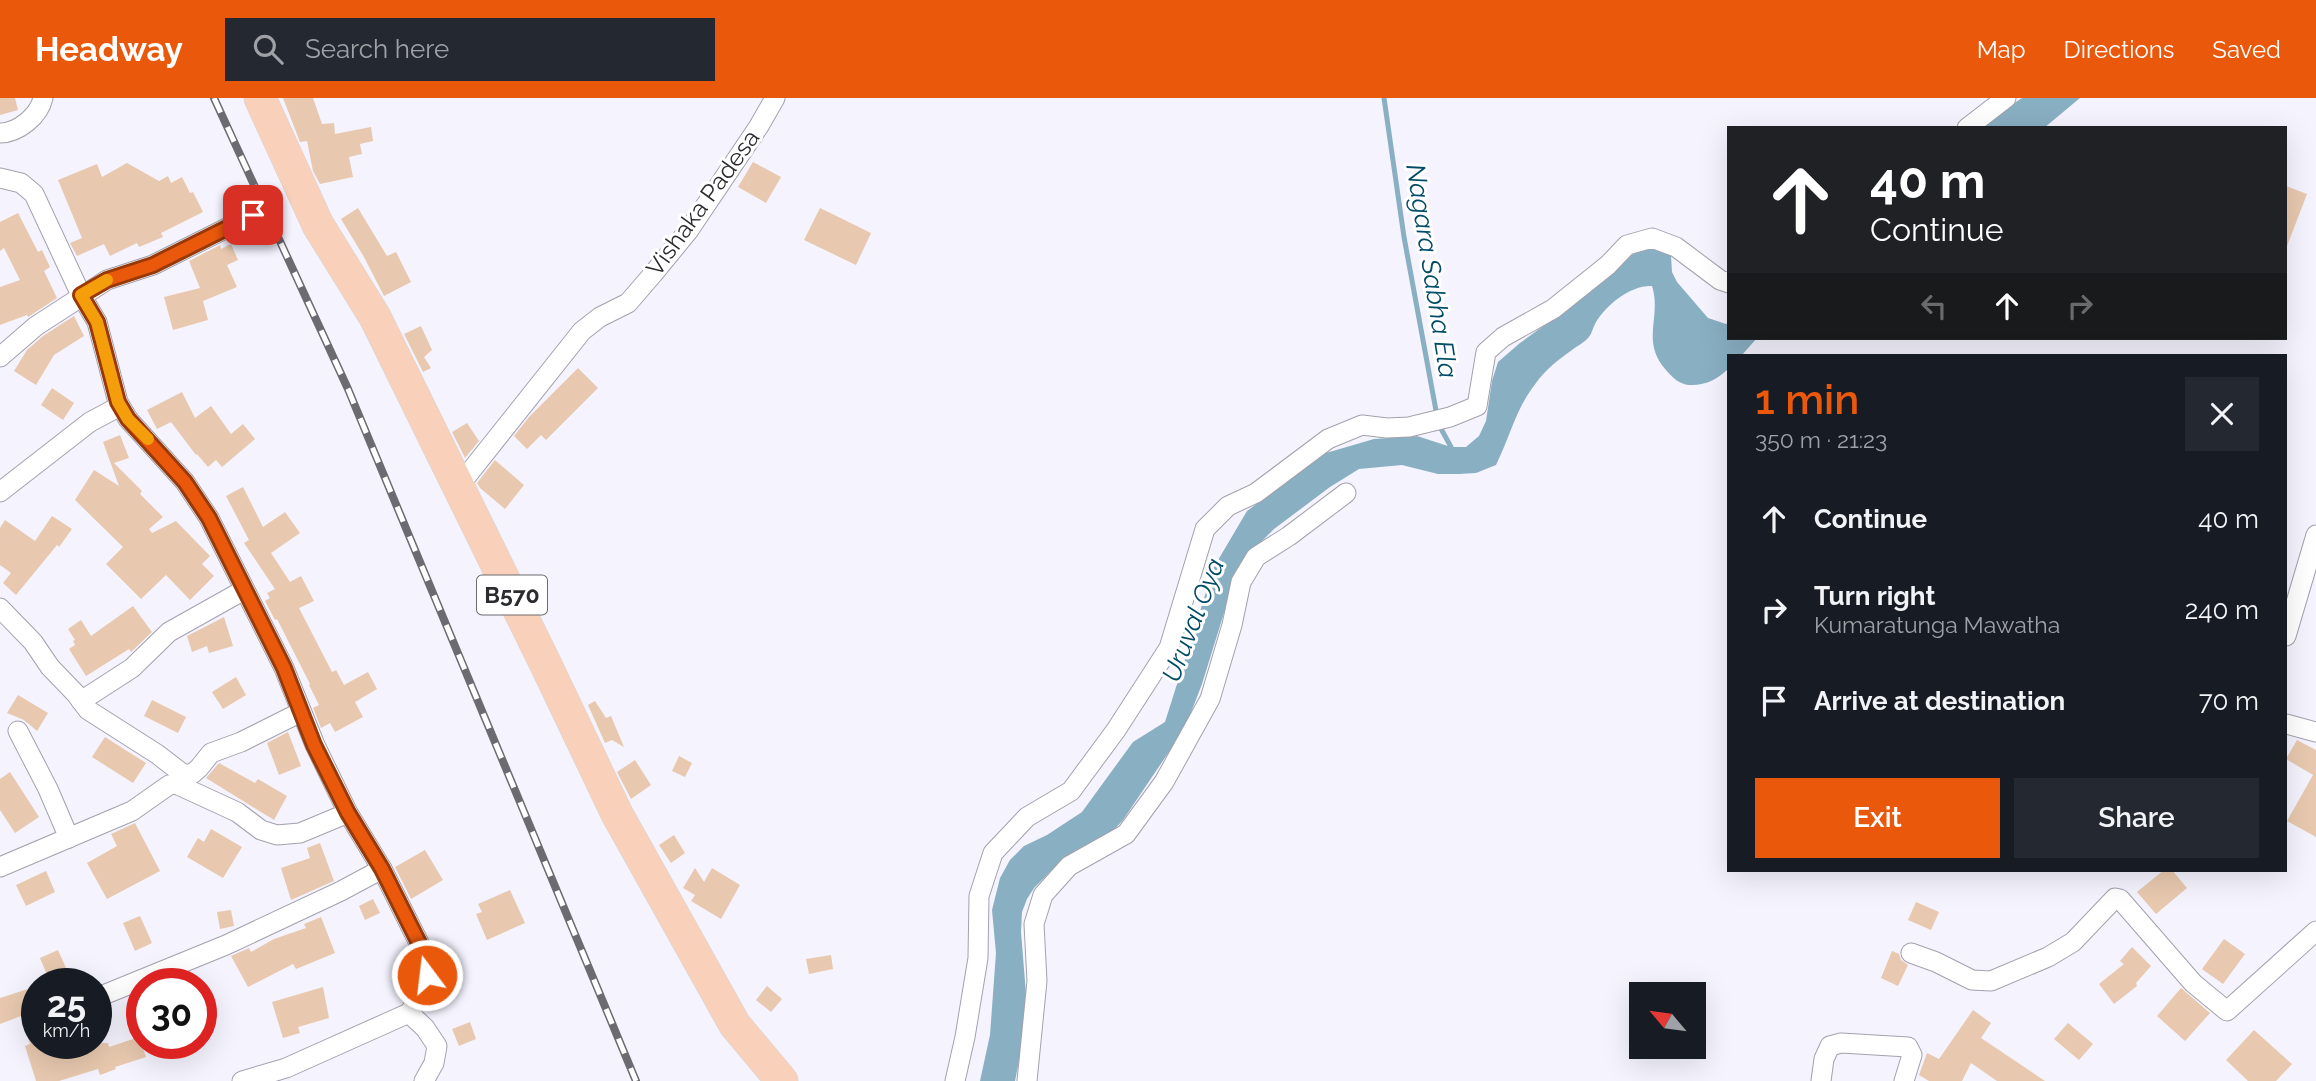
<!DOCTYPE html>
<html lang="en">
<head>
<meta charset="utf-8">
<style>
  :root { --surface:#171b24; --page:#242831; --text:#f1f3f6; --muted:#9ea1a6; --accent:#ea580c }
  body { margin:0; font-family:Raleway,sans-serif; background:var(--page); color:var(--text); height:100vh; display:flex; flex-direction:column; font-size:26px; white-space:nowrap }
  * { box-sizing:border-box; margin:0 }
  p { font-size:23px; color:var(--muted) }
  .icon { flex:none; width:38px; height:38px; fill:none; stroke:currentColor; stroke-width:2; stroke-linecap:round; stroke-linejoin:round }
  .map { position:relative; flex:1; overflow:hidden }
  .sheet { position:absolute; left:1727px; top:256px; width:560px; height:518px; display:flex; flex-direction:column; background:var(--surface); border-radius:0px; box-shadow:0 7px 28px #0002 }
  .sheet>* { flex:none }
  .hud { position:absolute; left:1727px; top:28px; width:560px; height:214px; border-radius:0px; box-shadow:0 7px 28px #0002; background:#202124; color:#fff; overflow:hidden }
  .needle { width:46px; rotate:299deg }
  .tools { position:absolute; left:1629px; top:884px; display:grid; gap:14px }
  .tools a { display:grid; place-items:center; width:77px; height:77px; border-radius:0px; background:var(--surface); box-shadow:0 7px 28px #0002; font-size:35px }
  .speed { position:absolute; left:21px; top:870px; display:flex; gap:14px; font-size:35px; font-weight:700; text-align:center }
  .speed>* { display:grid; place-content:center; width:91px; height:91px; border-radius:50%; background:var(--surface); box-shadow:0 7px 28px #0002; line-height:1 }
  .speed small { font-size:18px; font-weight:400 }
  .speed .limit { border:10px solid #d22; background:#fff; color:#111 }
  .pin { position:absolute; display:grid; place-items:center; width:60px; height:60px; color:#fff; margin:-30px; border-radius:14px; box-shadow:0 4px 10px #0006 }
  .me { position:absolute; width:77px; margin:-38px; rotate:345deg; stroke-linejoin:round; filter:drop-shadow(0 0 5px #0008) }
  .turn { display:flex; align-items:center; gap:24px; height:147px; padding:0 28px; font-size:32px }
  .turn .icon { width:91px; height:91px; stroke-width:2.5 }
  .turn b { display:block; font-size:49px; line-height:60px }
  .lanes { display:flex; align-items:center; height:66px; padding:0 28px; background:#0003; justify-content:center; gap:35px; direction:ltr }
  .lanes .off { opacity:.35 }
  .round { display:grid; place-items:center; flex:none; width:74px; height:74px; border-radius:0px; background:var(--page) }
  .summary { display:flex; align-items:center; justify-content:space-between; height:119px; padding:0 28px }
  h1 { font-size:42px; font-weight:600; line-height:52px; color:var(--accent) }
  .action { display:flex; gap:14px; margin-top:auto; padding:14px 28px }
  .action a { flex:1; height:80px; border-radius:0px; background:var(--accent); color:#fff; font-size:28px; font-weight:600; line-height:80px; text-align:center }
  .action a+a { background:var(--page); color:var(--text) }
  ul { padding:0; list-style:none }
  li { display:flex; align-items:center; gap:21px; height:91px; padding:0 28px }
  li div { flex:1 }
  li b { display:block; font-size:26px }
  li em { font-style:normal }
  header { display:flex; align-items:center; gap:42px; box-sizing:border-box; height:98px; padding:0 35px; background:var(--accent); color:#fff }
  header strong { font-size:33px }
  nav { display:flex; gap:38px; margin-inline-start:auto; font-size:24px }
  .search { width:490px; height:63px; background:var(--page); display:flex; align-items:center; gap:18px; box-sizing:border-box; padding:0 24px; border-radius:0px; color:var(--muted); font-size:26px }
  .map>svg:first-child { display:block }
  .water { fill:#89afc2 }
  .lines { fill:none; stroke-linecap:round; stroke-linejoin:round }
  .stream { stroke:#89afc2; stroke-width:5 }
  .building { fill:#e8c9af }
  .minor-casing { stroke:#a3a1ad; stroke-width:21 }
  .primary-casing { stroke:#d5d5d6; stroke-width:33 }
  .minor { stroke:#fff; stroke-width:19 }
  .primary { stroke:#f9d0ba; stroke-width:32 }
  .rail-casing { stroke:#6b6b71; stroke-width:8 }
  .rail { stroke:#fff; stroke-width:5; stroke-dasharray:16; stroke-linecap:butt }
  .route-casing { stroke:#983908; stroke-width:18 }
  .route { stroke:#ea580c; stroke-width:12 }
  .slow { stroke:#f59e0b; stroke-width:12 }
  .labels { text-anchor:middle; stroke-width:6; stroke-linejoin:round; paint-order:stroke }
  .shield { fill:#fff; stroke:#6b6b6e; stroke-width:2 }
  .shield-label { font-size:23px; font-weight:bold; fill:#2c2c30 }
  .street-label { font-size:24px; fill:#2c2c30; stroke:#fff }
  .water-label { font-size:26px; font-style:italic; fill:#004b66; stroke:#fff }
</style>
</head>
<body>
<header>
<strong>Headway</strong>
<div class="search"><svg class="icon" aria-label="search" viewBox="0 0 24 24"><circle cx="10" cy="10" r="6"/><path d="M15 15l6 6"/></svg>Search here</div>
<nav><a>Map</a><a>Directions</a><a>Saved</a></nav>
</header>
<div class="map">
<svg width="2316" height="983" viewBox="0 0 2316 983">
  <rect width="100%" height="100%" fill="#f4f3fe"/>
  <!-- water -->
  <g class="water">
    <path d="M 2022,0 L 2080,0 L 2044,30 L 1976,30 Z"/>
    <path d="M 1650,147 L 1664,149 L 1671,158 L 1672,174 L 1677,184 L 1708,220 L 1726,226 L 1729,224 L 1729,240 L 1757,240 L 1742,257 L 1729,257 L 1729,270 C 1718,281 1705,288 1689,287 C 1679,286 1673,280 1666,272 C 1640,243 1662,219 1652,188 C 1631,187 1607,206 1596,224 C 1593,229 1592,235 1589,239 C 1585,244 1577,248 1572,252 C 1559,261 1545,272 1536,285 C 1516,310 1510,339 1496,367 L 1476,375 L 1459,376 L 1438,376 L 1402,367 L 1359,371 L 1330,389 L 1274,431 L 1252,453 L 1236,476 L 1202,586 L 1185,630 L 1123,722 L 1112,734 L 1062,762 L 1034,790 L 1027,801 L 1022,814 L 1021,834 L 1026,896 L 1021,953 L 1015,983 L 980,983 L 990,937 L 996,855 L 992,812 L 1000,780 L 1010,762 L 1024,748 L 1047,737 L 1082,714 L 1133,644 L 1165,624 L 1214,469 L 1247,413 L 1326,355 L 1374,341 L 1417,338 L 1451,349 L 1466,349 L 1479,338 L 1486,323 L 1492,283 L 1498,264 L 1520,245 L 1567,211 L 1629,158 Z"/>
  </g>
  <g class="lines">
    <!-- stream -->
    <g class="stream">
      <path d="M 1384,0 L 1404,139 L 1437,318"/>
      <path d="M 1439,327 L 1451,349"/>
    </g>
  </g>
  <!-- building -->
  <g class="building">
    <path d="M 0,0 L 15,0 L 18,12 L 0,17 Z"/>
    <path d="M 283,0 L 313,0 L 322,26 L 334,25 L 335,36 L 371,29 L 373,43 L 360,46 L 362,56 L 349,59 L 353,79 L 320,86 L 313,73 L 307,43 L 300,44 Z"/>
    <path d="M 753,64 L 781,79 L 766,105 L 738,89 Z"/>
    <path d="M 127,65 L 159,83 L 168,78 L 171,85 L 182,79 L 190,95 L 193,94 L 203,114 L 161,135 L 163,139 L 139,149 L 137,145 L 110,158 L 104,146 L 77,158 L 70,145 L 82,140 L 58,82 L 97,66 L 102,79 Z"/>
    <path d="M 2286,88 L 2307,96 L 2287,148 L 2286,148 Z"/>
    <path d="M 358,110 L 387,158 L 396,154 L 411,184 L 384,198 L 364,159 L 341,121 Z"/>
    <path d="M 820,110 L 871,135 L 856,167 L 804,142 Z"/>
    <path d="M 18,115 L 38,154 L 42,152 L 50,169 L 44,173 L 57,200 L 28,219 L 27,217 L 0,227 L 0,189 L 20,182 L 4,150 L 0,153 L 0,124 Z"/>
    <path d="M 231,146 L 238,162 L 227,167 L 237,189 L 203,203 L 208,222 L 173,232 L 164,199 L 200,190 L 189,163 L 220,147 L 221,151 Z"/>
    <path d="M 74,218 L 84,238 L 54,257 L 36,287 L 14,273 L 27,252 L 43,238 Z"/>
    <path d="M 421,228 L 432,252 L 424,259 L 431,270 L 423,274 L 404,236 Z"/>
    <path d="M 578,270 L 598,290 L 546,342 L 541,337 L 527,351 L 514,338 L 529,319 Z"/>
    <path d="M 52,290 L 74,305 L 63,322 L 41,307 Z"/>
    <path d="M 182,294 L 195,320 L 211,308 L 231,336 L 243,326 L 255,341 L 222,369 L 216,362 L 208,369 L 197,356 L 196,357 L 171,324 L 157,331 L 147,312 Z"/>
    <path d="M 467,325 L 479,343 L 465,360 L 452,334 Z"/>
    <path d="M 120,337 L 129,360 L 114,365 L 142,393 L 140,396 L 163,419 L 149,431 L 152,435 L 176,423 L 210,458 L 202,466 L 214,478 L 190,502 L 166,477 L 141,501 L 106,466 L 123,449 L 75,402 L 94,372 L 119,388 L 103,344 Z"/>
    <path d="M 495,362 L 524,387 L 505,411 L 480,390 L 477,385 Z"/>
    <path d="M 243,389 L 263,429 L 285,414 L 300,435 L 271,455 L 290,484 L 301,478 L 314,503 L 299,510 L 332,574 L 336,572 L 344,587 L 368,574 L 377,591 L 355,604 L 363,619 L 335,634 L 330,625 L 321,630 L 313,610 L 319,607 L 309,587 L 310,586 L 277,521 L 275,522 L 265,503 L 270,500 L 267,495 L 275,491 L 244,445 L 249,442 L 226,398 Z"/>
    <path d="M 52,418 L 72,431 L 59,449 L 57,447 L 16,497 L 3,485 L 11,475 L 0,467 L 0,430 L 5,422 L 35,443 Z"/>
    <path d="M 133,508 L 152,534 L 131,554 L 129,551 L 86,578 L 69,551 L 75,547 L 73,543 L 75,542 L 68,531 L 81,522 L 91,538 Z"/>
    <path d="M 224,519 L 233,548 L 209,555 L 207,548 L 192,554 L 187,538 Z"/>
    <path d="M 236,579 L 246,597 L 223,611 L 212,594 Z"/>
    <path d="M 18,597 L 48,615 L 37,633 L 24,622 L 7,615 Z"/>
    <path d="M 152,602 L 186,619 L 178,635 L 144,618 Z"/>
    <path d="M 595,603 L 606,620 L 611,618 L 624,649 L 612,642 L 605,645 L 588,607 Z"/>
    <path d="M 288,634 L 301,668 L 279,677 L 267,645 Z"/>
    <path d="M 105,639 L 146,665 L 133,685 L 92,659 Z"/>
    <path d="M 2297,642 L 2316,652 L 2316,739 L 2287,723 L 2313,677 L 2286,661 Z"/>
    <path d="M 679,658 L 692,665 L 685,679 L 672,673 Z"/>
    <path d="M 635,662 L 651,687 L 631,701 L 617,674 Z"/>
    <path d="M 219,665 L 255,685 L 258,681 L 287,698 L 274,722 L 206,680 Z"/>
    <path d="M 10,674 L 39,719 L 15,735 L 0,712 L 0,681 Z"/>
    <path d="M 135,725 L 160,773 L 107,801 L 87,765 L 117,748 L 111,736 Z"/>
    <path d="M 211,731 L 242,749 L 223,780 L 187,759 L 198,740 L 204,744 Z"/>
    <path d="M 674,737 L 685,755 L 671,765 L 659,747 Z"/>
    <path d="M 320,745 L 334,783 L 291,802 L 281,770 L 310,760 L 307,750 Z"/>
    <path d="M 425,752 L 443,782 L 411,801 L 395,769 Z"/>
    <path d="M 695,770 L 704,784 L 712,770 L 740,787 L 721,821 L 691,803 L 695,797 L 683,790 Z"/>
    <path d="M 2164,772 L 2172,772 L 2187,790 L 2156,816 L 2137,794 Z"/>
    <path d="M 46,773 L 55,794 L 26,808 L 16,787 Z"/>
    <path d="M 510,792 L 525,825 L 487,842 L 476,816 L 482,814 L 478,806 Z"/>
    <path d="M 373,801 L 380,815 L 365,822 L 359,808 Z"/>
    <path d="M 1916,804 L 1939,814 L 1931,832 L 1908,822 Z"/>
    <path d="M 231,812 L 234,828 L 220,831 L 217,814 Z"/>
    <path d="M 140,818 L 152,845 L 135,853 L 123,825 Z"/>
    <path d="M 321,819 L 335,855 L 296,871 L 293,866 L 248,889 L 231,858 L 249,850 L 251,854 L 274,841 L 306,830 L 304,826 Z"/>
    <path d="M 2224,841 L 2245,856 L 2223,886 L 2202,871 Z"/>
    <path d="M 2132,849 L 2151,868 L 2136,885 L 2137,888 L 2114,906 L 2099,886 L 2124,866 L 2120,863 Z"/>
    <path d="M 58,852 L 73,886 L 51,886 L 40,860 Z"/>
    <path d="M 1892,853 L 1899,856 L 1901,862 L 1908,867 L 1898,888 L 1881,880 Z"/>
    <path d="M 831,857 L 833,871 L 809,876 L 806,861 Z"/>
    <path d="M 767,888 L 782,901 L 771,914 L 756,902 Z"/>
    <path d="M 323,889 L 329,920 L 298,929 L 300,935 L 283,940 L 272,904 Z"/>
    <path d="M 2181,890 L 2210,915 L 2185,943 L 2157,918 Z"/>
    <path d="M 28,891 L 37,915 L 37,945 L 108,945 L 109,949 L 139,939 L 146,959 L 115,969 L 116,971 L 100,977 L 98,971 L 59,983 L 36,983 L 25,948 L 30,946 L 21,918 L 0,926 L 0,900 Z"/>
    <path d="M 1973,912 L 1991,925 L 1981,940 L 2045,983 L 1997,983 L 1971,965 L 1962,983 L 1929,983 L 1919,977 L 1927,955 L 1939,961 Z"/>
    <path d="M 470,924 L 476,941 L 459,948 L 452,931 Z"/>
    <path d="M 2068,925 L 2093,946 L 2079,962 L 2054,941 Z"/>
    <path d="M 2254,932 L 2292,966 L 2276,983 L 2248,983 L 2226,962 Z"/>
  </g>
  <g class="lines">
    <!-- minor casing -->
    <g class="minor-casing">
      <g id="minor">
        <path d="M 1967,30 L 2006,0"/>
        <path d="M 0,35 C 18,35 39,18 43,0"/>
        <path d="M 0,80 L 21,85 L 34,96 L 81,197 L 97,224 L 118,304 L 128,321 L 185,384 L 209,420 L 284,570 L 315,647 L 348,715 L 382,771 L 430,867 L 423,895 L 409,915 L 425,930 L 437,948 L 434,965 L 424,983"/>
        <path d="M 0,259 L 36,228 L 107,182 L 153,167 L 253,117"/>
        <path d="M 458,389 L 582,233 L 600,219 L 628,205 L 653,176 L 689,132 L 759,28 L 775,0"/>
        <path d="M 0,394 L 90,324 L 120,308"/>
        <path d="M 0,510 L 33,544 L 50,569 L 76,596 L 88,612 L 157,656 L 183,676 L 192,676 L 199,670 L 211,655 L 241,644 L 301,614"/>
        <path d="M 2286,538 L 2316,437"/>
        <path d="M 81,603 L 132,570 L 169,534 L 244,492"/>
        <path d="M 2286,626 L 2316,634"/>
        <path d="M 18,633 L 48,691 L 69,740"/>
        <path d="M 0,769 L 132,713 L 169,687 L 176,686 L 237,714 L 261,732 L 277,737 L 300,735 L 348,715"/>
        <path d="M 1911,855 L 1936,864 L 1972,882 L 1991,883 L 2048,859 L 2073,844 L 2115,800 L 2120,801 L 2193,885 L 2227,913 L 2316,833"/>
        <path d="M 96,900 L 226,847 L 341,793 L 382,771"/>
        <path d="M 242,983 L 286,970 L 409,915"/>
        <path d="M 955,983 L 965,939 L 978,860 L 979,798 L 993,755 L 1027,719 L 1071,693 L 1116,632 L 1169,550 L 1205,431 L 1228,408 L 1256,395 L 1328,341 L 1362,327 L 1387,330 L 1409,329 L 1450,319 L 1477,308 L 1486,254 L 1503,239 L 1553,211 L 1608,167 L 1627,147 L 1652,140 L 1676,149 L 1720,182 L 1729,185"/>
        <path d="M 1027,983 L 1037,883 L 1034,826 L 1043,797 L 1069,768 L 1126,736 L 1164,684 L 1210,601 L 1232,527 L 1241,484 L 1256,459 L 1289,438 L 1346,395"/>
        <path d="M 1821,983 L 1824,961 L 1830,948 L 1841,945 L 1908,949 L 1912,957 L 1904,983"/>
      </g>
    </g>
    <!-- primary casing -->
    <g class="primary-casing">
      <path id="primary" d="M 260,0 L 318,127 L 375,219 L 546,567 L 617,716 L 735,927 L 782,983"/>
    </g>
    <!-- minor -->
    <use href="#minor" class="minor"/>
    <!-- primary -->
    <use href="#primary" class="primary"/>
    <!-- rail casing -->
    <g class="rail-casing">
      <path id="rail" d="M 214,0 L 348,291 L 636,983"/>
    </g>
    <!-- rail -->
    <use href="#rail" class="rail"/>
  </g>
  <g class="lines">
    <!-- route casing -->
    <g class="route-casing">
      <path id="route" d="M 253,117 L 153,167 L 107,182 L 81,197 L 97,224 L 118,304 L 128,321 L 185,384 L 209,420 L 284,570 L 314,647 L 348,715 L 382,771 L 430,867 L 427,877"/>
    </g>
    <!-- route -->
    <use href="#route" class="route"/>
    <!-- slow -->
    <path class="slow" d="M 107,182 L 81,197 L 97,224 L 118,304 L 128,321 L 148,341"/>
  </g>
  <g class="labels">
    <!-- shield labels -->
    <rect class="shield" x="477" y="477.5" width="70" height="39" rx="5"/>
    <g class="shield-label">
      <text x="512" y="505">B570</text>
    </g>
    <!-- street labels -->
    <g class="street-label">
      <text transform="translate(703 105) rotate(-54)" y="8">Vishaka Padesa</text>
    </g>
    <!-- water labels -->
    <g class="water-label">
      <text transform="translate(1432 173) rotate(81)" y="9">Nagara Sabha Ela</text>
      <text transform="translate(1193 522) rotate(-69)" y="9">Uruval Oya</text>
    </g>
  </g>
</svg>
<div class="tools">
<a><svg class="needle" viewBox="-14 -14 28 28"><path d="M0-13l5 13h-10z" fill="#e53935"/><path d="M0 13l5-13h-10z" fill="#9ea1a6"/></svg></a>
</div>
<div class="speed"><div>25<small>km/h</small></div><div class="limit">30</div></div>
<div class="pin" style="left:253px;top:117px;background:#d93025"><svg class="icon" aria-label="arrive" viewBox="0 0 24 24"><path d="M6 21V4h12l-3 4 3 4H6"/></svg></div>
<svg class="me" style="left:427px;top:877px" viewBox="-20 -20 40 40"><circle r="17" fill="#ea580c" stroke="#fff" stroke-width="3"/><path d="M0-11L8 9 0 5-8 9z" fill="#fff"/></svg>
<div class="hud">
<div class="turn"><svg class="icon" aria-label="ahead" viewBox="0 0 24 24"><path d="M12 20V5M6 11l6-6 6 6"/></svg><div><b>40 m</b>Continue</div></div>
<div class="lanes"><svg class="icon off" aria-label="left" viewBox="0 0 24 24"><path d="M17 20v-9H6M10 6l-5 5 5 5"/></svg><svg class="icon" aria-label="ahead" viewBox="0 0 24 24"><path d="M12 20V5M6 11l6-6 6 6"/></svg><svg class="icon off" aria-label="right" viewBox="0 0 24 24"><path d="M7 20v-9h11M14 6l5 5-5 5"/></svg></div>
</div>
<section class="sheet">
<div class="summary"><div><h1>1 min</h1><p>350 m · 21:23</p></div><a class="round"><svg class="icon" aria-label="close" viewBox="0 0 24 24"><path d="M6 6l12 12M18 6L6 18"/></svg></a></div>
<ul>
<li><svg class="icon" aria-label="ahead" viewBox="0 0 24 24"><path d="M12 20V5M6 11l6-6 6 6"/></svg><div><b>Continue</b></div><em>40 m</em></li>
<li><svg class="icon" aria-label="right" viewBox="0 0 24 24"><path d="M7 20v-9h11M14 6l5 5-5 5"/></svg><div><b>Turn right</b><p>Kumaratunga Mawatha</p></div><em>240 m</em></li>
<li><svg class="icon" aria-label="arrive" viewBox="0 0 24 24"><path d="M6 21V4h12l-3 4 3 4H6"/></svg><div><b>Arrive at destination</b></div><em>70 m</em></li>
</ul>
<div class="action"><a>Exit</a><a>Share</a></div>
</section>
</div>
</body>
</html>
